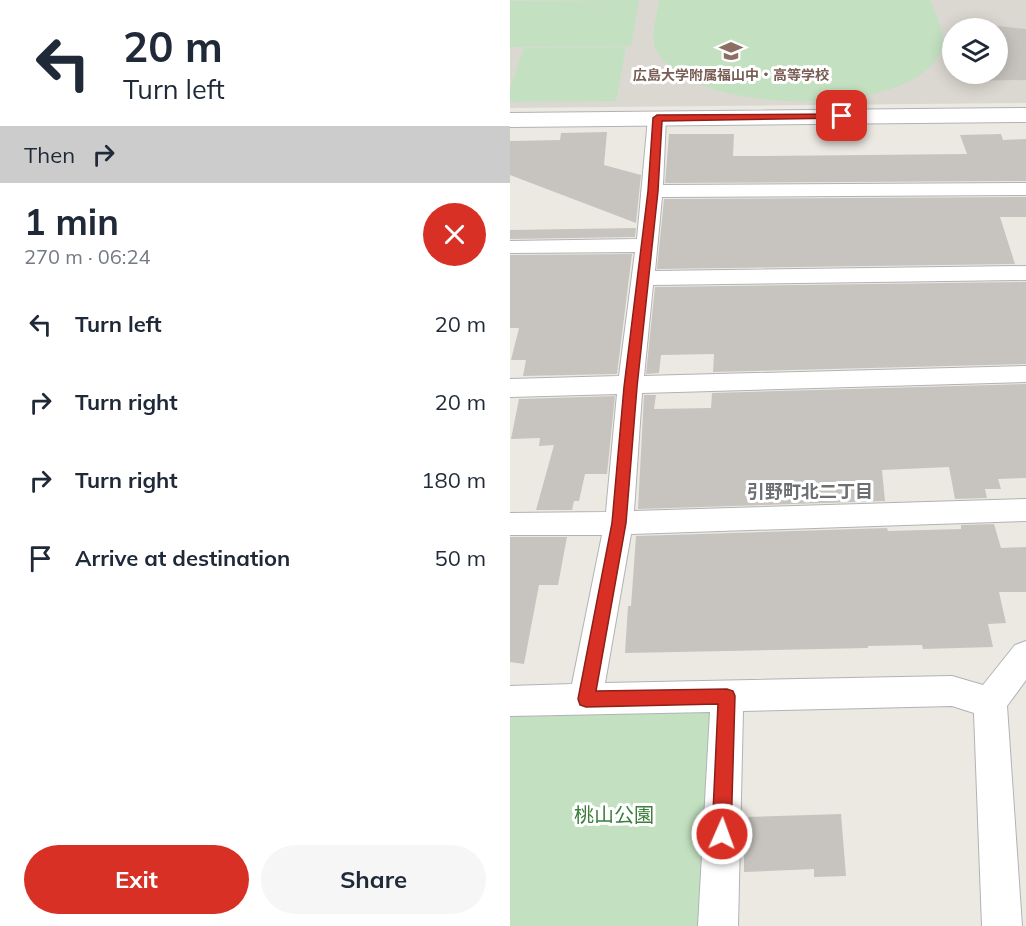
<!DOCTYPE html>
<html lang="en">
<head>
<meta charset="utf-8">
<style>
  :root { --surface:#fff; --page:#f6f6f7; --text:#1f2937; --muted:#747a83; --accent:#d93025 }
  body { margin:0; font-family:Mulish,"Noto Sans JP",sans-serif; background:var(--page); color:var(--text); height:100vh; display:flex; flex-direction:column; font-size:22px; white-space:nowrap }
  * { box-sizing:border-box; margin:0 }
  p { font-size:20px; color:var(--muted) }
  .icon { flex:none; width:33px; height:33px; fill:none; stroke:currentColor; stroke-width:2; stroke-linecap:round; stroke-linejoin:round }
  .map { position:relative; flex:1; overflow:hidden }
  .sheet { display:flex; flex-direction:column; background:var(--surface); width:510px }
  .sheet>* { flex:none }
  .guide { background:#fff; color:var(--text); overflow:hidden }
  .buttons { position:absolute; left:432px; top:18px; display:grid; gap:12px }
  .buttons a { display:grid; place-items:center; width:66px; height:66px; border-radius:50%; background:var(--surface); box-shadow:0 3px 15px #0003; font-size:30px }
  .pin { position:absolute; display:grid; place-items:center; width:51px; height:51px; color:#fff; margin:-26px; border-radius:12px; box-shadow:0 3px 9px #0006 }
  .me { position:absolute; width:66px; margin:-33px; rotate:2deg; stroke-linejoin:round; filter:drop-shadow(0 0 4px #0008) }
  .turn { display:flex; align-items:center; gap:21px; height:126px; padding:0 24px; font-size:27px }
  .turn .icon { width:78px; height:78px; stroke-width:2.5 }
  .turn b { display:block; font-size:42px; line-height:51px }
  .then { display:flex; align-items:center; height:57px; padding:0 24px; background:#0003; gap:12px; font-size:22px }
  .round { display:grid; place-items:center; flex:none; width:63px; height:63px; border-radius:32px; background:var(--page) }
  .summary { display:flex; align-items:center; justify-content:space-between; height:102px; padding:0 24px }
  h1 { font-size:36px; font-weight:700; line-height:45px }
  .button { display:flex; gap:12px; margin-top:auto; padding:12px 24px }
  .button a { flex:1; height:69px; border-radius:36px; background:var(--accent); color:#fff; font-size:24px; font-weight:700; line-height:69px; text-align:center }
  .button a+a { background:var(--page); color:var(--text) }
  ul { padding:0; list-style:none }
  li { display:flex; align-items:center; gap:18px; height:78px; padding:0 24px }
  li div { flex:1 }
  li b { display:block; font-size:22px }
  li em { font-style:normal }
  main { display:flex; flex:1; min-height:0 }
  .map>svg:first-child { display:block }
  .education { fill:#dbd8d1; fill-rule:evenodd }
  .green { fill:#c3e1c1 }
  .building { fill:#c7c4bf }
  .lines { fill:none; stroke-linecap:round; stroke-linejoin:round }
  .minor-casing { stroke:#b0b3b6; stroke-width:2 }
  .tertiary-casing { stroke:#b0b3b6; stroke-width:2 }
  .minor { fill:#fff; fill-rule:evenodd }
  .tertiary { fill:#fff; fill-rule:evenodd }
  .route { fill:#d93025; stroke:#8d1f18; stroke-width:1.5 }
  .labels { text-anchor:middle; stroke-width:6; stroke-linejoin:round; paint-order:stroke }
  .far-education-label { font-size:14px; font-weight:bold; fill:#785e54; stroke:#fff }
  .neighbourhood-label { font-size:18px; font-weight:bold; fill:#6c7073; stroke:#fff }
  .near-park-label { font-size:20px; fill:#3d7e3d; stroke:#fff }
</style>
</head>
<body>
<main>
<section class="sheet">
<div class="guide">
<div class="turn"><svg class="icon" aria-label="left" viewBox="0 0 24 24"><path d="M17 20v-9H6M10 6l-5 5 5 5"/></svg><div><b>20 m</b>Turn left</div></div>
<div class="then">Then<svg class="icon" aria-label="right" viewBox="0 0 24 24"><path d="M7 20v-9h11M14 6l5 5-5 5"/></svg></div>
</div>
<div class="summary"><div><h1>1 min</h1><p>270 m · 06:24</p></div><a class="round" style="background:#d93025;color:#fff"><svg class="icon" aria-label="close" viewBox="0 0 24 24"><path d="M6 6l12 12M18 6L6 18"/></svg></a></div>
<ul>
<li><svg class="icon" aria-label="left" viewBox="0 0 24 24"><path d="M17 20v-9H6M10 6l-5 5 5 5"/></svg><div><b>Turn left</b></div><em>20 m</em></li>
<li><svg class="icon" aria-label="right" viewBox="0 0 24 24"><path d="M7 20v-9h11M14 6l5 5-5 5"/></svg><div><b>Turn right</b></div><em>20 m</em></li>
<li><svg class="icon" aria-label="right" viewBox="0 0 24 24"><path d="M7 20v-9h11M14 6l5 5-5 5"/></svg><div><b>Turn right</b></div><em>180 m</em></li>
<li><svg class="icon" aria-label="arrive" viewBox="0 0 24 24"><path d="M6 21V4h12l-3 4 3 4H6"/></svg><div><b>Arrive at destination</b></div><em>50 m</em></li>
</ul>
<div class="button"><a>Exit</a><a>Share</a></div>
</section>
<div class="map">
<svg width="516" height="926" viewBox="0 0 516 926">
  <rect width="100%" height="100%" fill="#ece9e2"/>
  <!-- education -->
  <path class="education" d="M 0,0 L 516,0 L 516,103 L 0,108 ZM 442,28 L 488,28 L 488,74 L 442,74 Z"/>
  <!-- green -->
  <g class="green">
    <path d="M 129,0 L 121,46 L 0,47 L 0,1 Z"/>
    <path d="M 149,0 L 421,0 C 425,14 436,34 432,48 C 409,121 175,117 146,49 C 140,36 147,14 149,0 Z"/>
    <path d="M 116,47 L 106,101 L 0,102 L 0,88 L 14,48 Z"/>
    <path d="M 212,700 L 203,926 L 0,926 L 0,705 Z"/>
  </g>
  <!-- building -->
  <g class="building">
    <path d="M 488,26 L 516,29 L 516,80 L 451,81 L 448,74 L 488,74 L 488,28 L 461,28 Z"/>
    <path d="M 97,132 L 94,165 L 131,175 L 126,223 L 0,175 L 0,141 L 50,140 L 51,133 Z"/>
    <path d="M 159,134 L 224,134 L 223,156 L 255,156 L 457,154 L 450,135 L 491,134 L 493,140 L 516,139 L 516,181 L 155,183 Z"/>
    <path d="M 516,197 L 516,217 L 490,217 L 505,264 L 147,269 L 154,199 Z"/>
    <path d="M 126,228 L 125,237 L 0,239 L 0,230 Z"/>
    <path d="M 122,254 L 107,374 L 13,376 L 16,360 L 1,360 L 9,328 L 0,328 L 0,255 Z"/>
    <path d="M 516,282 L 516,364 L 203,372 L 204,354 L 151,355 L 149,373 L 136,374 L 145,287 Z"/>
    <path d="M 516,384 L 516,478 L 488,479 L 491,489 L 475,489 L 477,498 L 445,499 L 439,467 L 372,470 L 375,501 L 128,509 L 134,395 L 146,395 L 144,409 L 201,408 L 202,393 Z"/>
    <path d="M 105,396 L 97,474 L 75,474 L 69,501 L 64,501 L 62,510 L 26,510 L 44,445 L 29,446 L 30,438 L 1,439 L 9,399 Z"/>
    <path d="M 484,524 L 491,548 L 516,547 L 516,592 L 489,592 L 496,623 L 478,624 L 483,647 L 413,649 L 412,645 L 358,646 L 358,648 L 115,653 L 118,606 L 121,606 L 126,536 L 377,528 L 378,531 L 451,529 L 451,525 Z"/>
    <path d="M 0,537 L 57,537 L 48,585 L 29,585 L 14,664 L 0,662 Z"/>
    <path d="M 331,814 L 336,876 L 304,877 L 304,869 L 234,872 L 234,817 Z"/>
  </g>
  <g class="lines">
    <!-- minor casing -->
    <g class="minor-casing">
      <path id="minor" d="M 147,113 L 153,114 L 156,118 L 153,185 L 516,183 L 516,195 L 152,197 L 145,271 L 516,266 L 516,280 L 143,285 L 134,376 L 516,366 L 516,382 L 132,393 L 124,511 L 516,499 L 516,521 L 121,534 L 95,683 L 442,676 L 473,685 L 505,645 L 516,641 L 516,680 L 497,706 L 512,926 L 472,926 L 464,713 L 442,706 L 233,711 L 228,926 L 188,926 L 200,712 L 0,716 L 0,686 L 62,684 L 92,535 L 0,535 L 0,513 L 96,512 L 107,394 L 0,397 L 0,379 L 109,376 L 125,252 L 0,253 L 0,241 L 127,239 L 138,118 L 141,114 Z"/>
    </g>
    <!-- tertiary casing -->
    <g class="tertiary-casing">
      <path id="tertiary" d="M 516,108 L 516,122 L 0,127 L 0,113 Z"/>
    </g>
    <!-- minor -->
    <use href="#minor" class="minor"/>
    <!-- tertiary -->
    <use href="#tertiary" class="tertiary"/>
  </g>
  <!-- route -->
  <path class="route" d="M 332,114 L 336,116 L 335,118 L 152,121 L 148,191 L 127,387 L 116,523 L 86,691 L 217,689 L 223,691 L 225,696 L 221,834 L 218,841 L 212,843 L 205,841 L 202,834 L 208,704 L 76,707 L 70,705 L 68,699 L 102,523 L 114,387 L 138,191 L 143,118 L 147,115 Z"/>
  <!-- icons -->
  <defs>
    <g id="school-bare" transform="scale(1.8)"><path d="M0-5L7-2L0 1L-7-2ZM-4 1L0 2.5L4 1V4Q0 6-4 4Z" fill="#8d6e63" stroke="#fff" stroke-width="2.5" paint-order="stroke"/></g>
  </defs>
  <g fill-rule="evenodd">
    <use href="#school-bare" x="221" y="51"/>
  </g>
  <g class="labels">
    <!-- far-education labels -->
    <g class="far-education-label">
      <text x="221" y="80">広島大学附属福山中・高等学校</text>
    </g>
    <!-- neighbourhood labels -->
    <g class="neighbourhood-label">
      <text x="300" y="498">引野町北二丁目</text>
    </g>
    <!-- near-park labels -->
    <g class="near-park-label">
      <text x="104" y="822">桃山公園</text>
    </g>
  </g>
</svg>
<div class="buttons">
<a><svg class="icon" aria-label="layers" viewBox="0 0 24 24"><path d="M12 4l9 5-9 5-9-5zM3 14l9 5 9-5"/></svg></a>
</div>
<div class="pin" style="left:332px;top:116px;background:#d93025"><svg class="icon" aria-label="arrive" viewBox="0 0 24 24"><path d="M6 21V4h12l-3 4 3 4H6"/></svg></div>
<svg class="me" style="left:212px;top:834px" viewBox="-20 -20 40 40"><circle r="17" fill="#d93025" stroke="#fff" stroke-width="3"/><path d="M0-11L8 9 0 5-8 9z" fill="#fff"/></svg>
</div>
</main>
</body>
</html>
